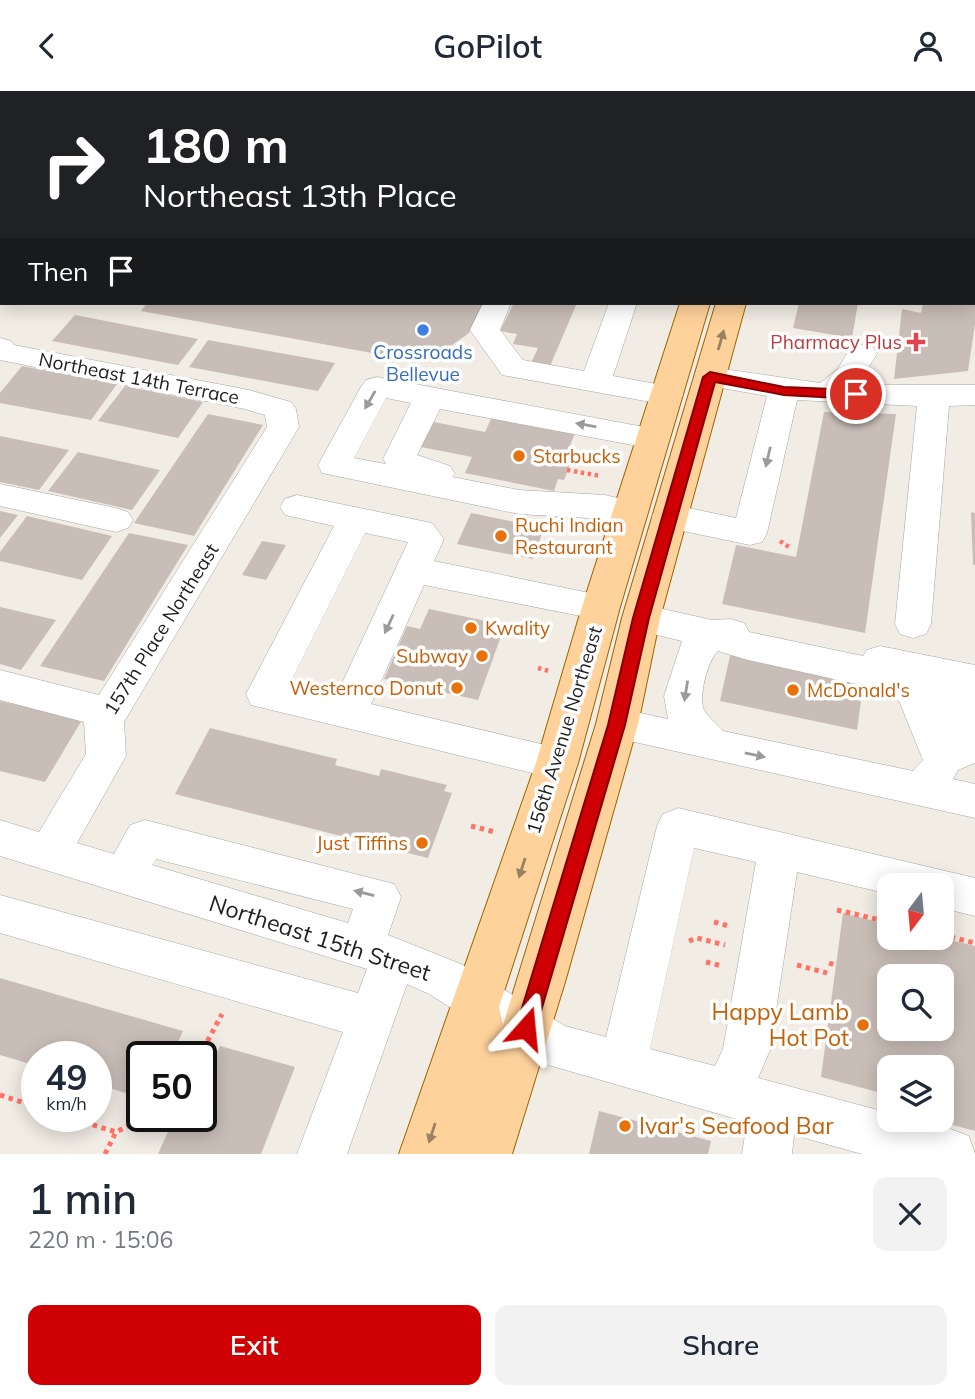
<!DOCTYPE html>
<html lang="en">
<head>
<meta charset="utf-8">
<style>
  :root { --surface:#fff; --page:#f2f2f3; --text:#1f2937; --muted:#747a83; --accent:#ce0003 }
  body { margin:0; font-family:Mulish,sans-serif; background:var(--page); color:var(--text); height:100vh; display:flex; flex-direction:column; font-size:26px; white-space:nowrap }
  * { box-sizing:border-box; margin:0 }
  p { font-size:23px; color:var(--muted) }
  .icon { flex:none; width:38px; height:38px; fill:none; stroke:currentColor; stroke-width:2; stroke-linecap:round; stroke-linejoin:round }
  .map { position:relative; height:1063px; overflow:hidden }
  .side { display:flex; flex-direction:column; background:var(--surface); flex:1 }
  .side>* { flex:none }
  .banner { position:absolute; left:0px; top:0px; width:976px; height:214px; box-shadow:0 4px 18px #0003; background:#202124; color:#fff; overflow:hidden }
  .needle { width:46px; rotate:196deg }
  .controls { position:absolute; left:877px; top:782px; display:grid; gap:14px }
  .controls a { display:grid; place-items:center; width:77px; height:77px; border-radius:14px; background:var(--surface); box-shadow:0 4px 18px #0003; font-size:35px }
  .speed { position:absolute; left:21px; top:950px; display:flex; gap:14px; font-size:35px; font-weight:700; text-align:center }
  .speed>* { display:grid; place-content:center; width:91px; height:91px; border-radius:50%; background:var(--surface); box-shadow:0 4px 18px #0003; line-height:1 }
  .speed small { font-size:18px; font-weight:400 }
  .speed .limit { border:4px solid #111; border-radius:10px; background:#fff; color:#111 }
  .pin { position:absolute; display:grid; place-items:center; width:60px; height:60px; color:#fff; margin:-30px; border:4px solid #fff; border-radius:50%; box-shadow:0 2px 7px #0007 }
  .me { position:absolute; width:77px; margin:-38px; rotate:18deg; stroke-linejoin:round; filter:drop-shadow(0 0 5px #0008) }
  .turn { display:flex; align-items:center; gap:24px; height:147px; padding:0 28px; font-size:32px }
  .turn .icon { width:91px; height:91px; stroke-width:2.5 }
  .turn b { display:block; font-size:49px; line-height:60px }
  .then { display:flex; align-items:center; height:66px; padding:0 28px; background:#0003; gap:14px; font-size:26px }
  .round { display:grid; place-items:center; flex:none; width:74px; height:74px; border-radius:14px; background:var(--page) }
  .overview { display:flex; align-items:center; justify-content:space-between; height:119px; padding:0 28px }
  h1 { font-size:42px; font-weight:600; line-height:52px }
  .primary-button { display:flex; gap:14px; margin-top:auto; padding:14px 28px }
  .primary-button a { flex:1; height:80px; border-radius:14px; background:var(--accent); color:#fff; font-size:28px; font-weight:600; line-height:80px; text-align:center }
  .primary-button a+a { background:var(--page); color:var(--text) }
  header { display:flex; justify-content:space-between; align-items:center; height:91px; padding:0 28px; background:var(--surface); font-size:32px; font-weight:600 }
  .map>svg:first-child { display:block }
  .building { fill:#c9beb7; fill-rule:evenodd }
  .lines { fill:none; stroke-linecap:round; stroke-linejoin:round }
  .minor-casing { stroke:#a6a6a6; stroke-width:1 }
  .major-casing { stroke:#9a6500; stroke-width:2 }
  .path-far1 { stroke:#ff7467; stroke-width:4.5; stroke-dasharray:3.5 3.5; stroke-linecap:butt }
  .path { stroke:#ff7467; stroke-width:5; stroke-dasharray:4.5 4.5; stroke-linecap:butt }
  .minor { fill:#fff; fill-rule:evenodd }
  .major { fill:#ffd29b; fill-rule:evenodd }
  .oneway { fill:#9a8163 }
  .oneway2 { fill:#9a9a9a }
  .route { fill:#ce0003; stroke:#860002; stroke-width:2 }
  .shop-dot { fill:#3f7fe0; stroke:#fff; stroke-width:2.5 }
  .health-dot { fill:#e0444e; stroke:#fff; stroke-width:2.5 }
  .food-dot { fill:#e8710a; stroke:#fff; stroke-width:2.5 }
  .labels { text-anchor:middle; stroke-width:7; stroke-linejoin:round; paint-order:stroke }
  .health-label { font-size:19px; fill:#be3a42; stroke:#fff; text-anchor:end }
  .shop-label { font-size:19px; fill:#366cbe; stroke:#fff }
  .street-label { font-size:19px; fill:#1f1f1f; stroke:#fff }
  .food-label { font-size:19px; fill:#c56008; stroke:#fff; text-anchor:start }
  .near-street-label { font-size:23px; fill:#1f1f1f; stroke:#fff }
  .near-food-label { font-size:23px; fill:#c56008; stroke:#fff; text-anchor:end }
</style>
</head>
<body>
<header><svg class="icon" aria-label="back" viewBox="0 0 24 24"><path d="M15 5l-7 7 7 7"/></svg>GoPilot<svg class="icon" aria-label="person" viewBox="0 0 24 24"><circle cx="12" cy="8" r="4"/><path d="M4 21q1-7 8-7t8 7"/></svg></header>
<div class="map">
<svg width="975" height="1063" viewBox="0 0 975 1063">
  <rect width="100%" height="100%" fill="#f1ece4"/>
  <!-- building -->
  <g class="building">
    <path d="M 147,212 L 484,212 L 469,242 L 441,262 L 433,261 L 427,272 L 141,220 Z"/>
    <path d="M 514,212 L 577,212 L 550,275 L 531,272 L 538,257 L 513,253 L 517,243 L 500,240 Z"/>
    <path d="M 799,212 L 858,212 L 852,247 L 793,237 Z"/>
    <path d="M 923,212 L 975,212 L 975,233 L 968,280 L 894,288 L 902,218 L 921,222 Z"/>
    <path d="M 75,224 L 198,248 L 178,274 L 52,250 Z"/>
    <path d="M 208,249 L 335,272 L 318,300 L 189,276 Z"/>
    <path d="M 22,275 L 117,293 L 91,329 L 0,312 L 0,302 Z"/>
    <path d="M 125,295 L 203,311 L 178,347 L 98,330 Z"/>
    <path d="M 824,321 L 896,323 L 865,542 L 722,513 L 736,454 L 796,466 Z"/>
    <path d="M 208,323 L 263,334 L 194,445 L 134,432 Z"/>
    <path d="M 492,326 L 575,342 L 565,367 L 572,369 L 564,389 L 558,388 L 554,400 L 465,382 L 472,366 L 416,355 L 429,330 L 485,341 Z"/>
    <path d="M 0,345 L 69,359 L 39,399 L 0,391 Z"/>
    <path d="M 78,361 L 160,379 L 132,419 L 48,400 Z"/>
    <path d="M 0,420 L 18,424 L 0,447 Z"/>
    <path d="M 971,421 L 975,422 L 975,474 L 973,474 Z"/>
    <path d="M 471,422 L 544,437 L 533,468 L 457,453 Z"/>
    <path d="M 27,425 L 112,445 L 82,489 L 0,470 L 0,461 Z"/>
    <path d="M 129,442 L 188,454 L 104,590 L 40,575 Z"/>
    <path d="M 262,450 L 286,454 L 266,489 L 242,484 Z"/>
    <path d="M 0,516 L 56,529 L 21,579 L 0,573 Z"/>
    <path d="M 429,518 L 505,534 L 478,609 L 384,588 L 407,535 L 420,538 Z"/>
    <path d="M 731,560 L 864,588 L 857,639 L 720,610 Z"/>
    <path d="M 0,610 L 82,629 L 45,691 L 0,680 Z"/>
    <path d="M 210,637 L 337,668 L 335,674 L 379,685 L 381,678 L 447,694 L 444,700 L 452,702 L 428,767 L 175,703 Z"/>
    <path d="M 843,822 L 889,834 L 889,847 L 942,847 L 975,855 L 975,1040 L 942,1031 L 942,976 L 889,976 L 889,1004 L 821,986 ZM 889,886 L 942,886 L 942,938 L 889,938 Z"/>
    <path d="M 0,887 L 96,915 L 183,940 L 171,966 L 142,966 L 142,1007 L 96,993 L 96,966 L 37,966 L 37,975 L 0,964 Z"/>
    <path d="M 220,955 L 295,976 L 261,1063 L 158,1063 L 170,1036 L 183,1040 L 189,1026 L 201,1026 L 201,999 Z"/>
    <path d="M 599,1020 L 711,1050 L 708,1063 L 589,1063 Z"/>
  </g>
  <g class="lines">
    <!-- minor casing -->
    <g class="minor-casing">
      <g id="minor">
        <path d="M 11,0 L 36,0 L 10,2 Z"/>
        <path d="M 68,0 L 92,0 L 67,2 Z"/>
        <path d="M 497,0 L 521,0 L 496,2 Z"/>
        <rect x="821" y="0" width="24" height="2"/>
        <path d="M 0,14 L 2,14 L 0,30 Z"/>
        <path d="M 2,71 L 2,88 L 0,89 L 0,72 Z"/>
        <path d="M 483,212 L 511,212 L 500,239 L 523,269 L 584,280 L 609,212 L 637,212 L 613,285 L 678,297 L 683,304 L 678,311 L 667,314 L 502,284 L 470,239 Z"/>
        <path d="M 0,247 L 11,250 L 14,254 L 249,299 L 291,311 L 296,318 L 299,336 L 124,631 L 126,665 L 77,752 L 114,763 L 130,734 L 145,729 L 394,793 L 401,806 L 388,844 L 461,873 L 565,935 L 606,946 L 657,735 L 663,723 L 678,717 L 975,787 L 975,825 L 942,817 L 942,794 L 889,794 L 889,803 L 797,781 L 770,959 L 758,987 L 889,1022 L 889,1029 C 918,1029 942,1034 969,1045 L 975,1063 L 862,1063 L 794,1044 L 792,1063 L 742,1063 L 747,1031 L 538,971 L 429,903 L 407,893 L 347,1063 L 297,1063 L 343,941 L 0,842 L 0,804 L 358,902 L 367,878 L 0,765 L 0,729 L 39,741 L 86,663 L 84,631 L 0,609 L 0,579 L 99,604 L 267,336 L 265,324 L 245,318 L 0,269 ZM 694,757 L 756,771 L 723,958 L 715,975 L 650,958 ZM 156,768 L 353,818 L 348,832 L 152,774 Z"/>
        <path d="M 862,254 L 873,256 L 877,263 L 857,294 L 975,294 L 975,314 L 949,315 L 931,533 L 926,543 L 913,547 L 900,543 L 895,533 L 917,315 L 797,309 L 767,442 L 762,451 L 750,454 L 669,437 L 657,433 L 652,425 L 657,417 L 669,413 L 736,427 L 767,305 L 699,293 L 695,286 L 699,279 L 710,276 L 820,292 L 837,279 L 851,256 Z"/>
        <path d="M 377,286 L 665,340 L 670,347 L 665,354 L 654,358 L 440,318 L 417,364 L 450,375 L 455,383 L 452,386 L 519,399 L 605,404 L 643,413 L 648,421 L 643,429 L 631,433 L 605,428 L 519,423 L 322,382 L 318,374 L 361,296 L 366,289 ZM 386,307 L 411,312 L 383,368 L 386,373 L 354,367 Z"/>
        <path d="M 0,393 L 116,417 L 128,421 L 133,429 L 128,437 L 116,441 L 0,415 Z"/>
        <path d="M 297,404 L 432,432 L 444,448 L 434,470 L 614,507 L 619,516 L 614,525 L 601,529 L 424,494 L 371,613 L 571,660 L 577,672 L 571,684 L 557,688 L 251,614 L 246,603 L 334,435 L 285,424 L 280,416 L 285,408 ZM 365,442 L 408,451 L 336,605 L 289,594 Z"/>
        <path d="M 641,513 L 712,529 L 731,528 L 744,532 L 749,541 L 863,565 L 867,559 L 880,555 L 975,574 L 975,672 L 958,679 L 953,688 L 975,693 L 975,727 L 603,644 L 597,633 L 603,622 L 617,617 L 668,628 L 664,605 L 682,550 L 628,537 L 623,527 L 628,517 ZM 718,560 L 744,568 L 892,601 L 900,612 L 923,669 L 913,680 L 723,640 C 718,634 708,626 704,619 C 698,605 708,569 718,560 Z"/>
      </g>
    </g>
    <!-- major casing -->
    <g class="major-casing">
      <g id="major">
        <path d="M 753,0 L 777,0 L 752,2 Z"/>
        <rect x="782" y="0" width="24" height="2"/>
        <path d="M 680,212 L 710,212 L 620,516 L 578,672 L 499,916 L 503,934 L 596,633 L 622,527 L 716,212 L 746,212 L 660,527 L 638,633 L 565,891 L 512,1063 L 399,1063 L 536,672 L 582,516 Z"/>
      </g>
    </g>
    <!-- path-far1 -->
    <g class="path-far1">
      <path d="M 567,379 L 601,385"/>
      <path d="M 780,450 L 789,456"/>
      <path d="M 538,577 L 549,580"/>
    </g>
    <!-- path -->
    <g class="path">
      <path d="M 471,735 L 495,741"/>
      <path d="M 837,819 L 889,831"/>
      <path d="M 714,831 L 729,835"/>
      <path d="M 942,844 L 975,852"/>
      <path d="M 689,850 L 697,847 L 725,854"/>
      <path d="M 706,871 L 722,875"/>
      <path d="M 829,872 L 835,874"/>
      <path d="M 797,874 L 827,882"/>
      <path d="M 822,923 L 829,925"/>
      <path d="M 199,966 L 222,923"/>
      <path d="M 0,1004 L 37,1016"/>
      <path d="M 67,1026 L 116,1041 L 146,1026"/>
      <path d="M 105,1063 L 116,1041"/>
    </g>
    <!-- minor -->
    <use href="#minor" class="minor"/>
    <!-- major -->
    <use href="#major" class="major"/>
  </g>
  <!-- one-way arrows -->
  <defs><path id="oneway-solid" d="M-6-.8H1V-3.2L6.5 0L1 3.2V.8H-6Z" transform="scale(1.75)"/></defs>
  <g class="oneway">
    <use href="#oneway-solid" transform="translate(721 249) rotate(-74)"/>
    <use href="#oneway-solid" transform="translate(522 777) rotate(108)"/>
    <use href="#oneway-solid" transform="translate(432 1042) rotate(108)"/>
  </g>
  <g class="oneway2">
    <use href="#oneway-solid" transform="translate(370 309) rotate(120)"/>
    <use href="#oneway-solid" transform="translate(586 334) rotate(-170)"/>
    <use href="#oneway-solid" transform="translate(768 366) rotate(103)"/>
    <use href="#oneway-solid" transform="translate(389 533) rotate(115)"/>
    <use href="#oneway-solid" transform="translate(686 600) rotate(99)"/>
    <use href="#oneway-solid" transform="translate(755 664) rotate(12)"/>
    <use href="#oneway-solid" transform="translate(364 802) rotate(-166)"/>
  </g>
  <!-- route -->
  <path class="route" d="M 710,281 L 784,296 L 856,299 L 863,303 L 856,308 L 784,304 L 715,291 L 649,527 L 625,634 L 536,937 L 533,943 L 526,946 L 519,943 L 516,937 L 608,634 L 633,527 L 703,286 Z"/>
  <!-- markers -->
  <circle class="shop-dot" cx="423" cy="239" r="7"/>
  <path class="health-dot" d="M912.5 240.5h7v7h7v7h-7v7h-7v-7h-7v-7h7z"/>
  <g class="food-dot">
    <circle cx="519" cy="365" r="7"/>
    <circle cx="501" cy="445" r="7"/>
    <circle cx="471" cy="537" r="7"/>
    <circle cx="482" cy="565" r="7"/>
    <circle cx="457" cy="597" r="7"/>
    <circle cx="793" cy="599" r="7"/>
    <circle cx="422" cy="752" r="7"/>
    <circle cx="863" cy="934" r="7"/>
    <circle cx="625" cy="1035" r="7"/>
  </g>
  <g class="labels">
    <!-- health labels -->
    <g class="health-label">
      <text x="902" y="258">Pharmacy Plus</text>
    </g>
    <!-- shop labels -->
    <g class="shop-label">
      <text x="423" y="268">Crossroads<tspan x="423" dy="22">Bellevue</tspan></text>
    </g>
    <!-- street labels -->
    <g class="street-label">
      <text transform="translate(139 287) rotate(11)" y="7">Northeast 14th Terrace</text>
      <text transform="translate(161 538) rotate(-58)" y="7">157th Place Northeast</text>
      <text transform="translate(564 639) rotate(-73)" y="7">156th Avenue Northeast</text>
    </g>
    <!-- food labels -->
    <g class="food-label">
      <text x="533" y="372">Starbucks</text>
      <text x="515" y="441">Ruchi Indian<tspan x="515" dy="22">Restaurant</tspan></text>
      <text x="485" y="544">Kwality</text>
      <text x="468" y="572" text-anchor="end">Subway</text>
      <text x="443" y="604" text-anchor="end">Westernco Donut</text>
      <text x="807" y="606">McDonald's</text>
      <text x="408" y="759" text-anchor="end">Just Tiffins</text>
    </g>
    <!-- near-street labels -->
    <g class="near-street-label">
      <text transform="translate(320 847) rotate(18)" y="8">Northeast 15th Street</text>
    </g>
    <!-- near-food labels -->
    <g class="near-food-label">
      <text x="849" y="929">Happy Lamb<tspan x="849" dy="26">Hot Pot</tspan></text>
      <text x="639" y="1043" text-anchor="start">Ivar's Seafood Bar</text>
    </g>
  </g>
</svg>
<div class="controls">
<a><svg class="needle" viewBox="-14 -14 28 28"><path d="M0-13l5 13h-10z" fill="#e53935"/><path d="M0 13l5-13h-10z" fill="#747a83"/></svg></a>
<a><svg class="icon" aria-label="search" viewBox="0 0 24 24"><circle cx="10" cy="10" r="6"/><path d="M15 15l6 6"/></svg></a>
<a><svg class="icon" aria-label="layers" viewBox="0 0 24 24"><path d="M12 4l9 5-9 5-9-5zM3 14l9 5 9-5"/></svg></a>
</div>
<div class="speed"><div>49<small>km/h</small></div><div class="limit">50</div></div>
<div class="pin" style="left:856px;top:303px;background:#d93025"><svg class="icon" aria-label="arrive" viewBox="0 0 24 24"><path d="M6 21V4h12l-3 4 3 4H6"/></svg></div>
<svg class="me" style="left:526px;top:937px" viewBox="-20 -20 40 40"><path d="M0-17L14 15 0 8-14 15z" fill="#ce0003" stroke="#fff" stroke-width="4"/></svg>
<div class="banner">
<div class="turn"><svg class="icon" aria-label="right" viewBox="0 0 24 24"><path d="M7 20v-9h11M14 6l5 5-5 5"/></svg><div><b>180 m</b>Northeast 13th Place</div></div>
<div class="then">Then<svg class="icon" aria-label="arrive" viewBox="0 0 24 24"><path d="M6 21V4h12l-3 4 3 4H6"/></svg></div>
</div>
</div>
<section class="side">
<div class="overview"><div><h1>1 min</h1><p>220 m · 15:06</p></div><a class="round"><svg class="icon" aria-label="close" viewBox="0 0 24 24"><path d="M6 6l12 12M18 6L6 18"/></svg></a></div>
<div class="primary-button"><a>Exit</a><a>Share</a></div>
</section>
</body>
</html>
